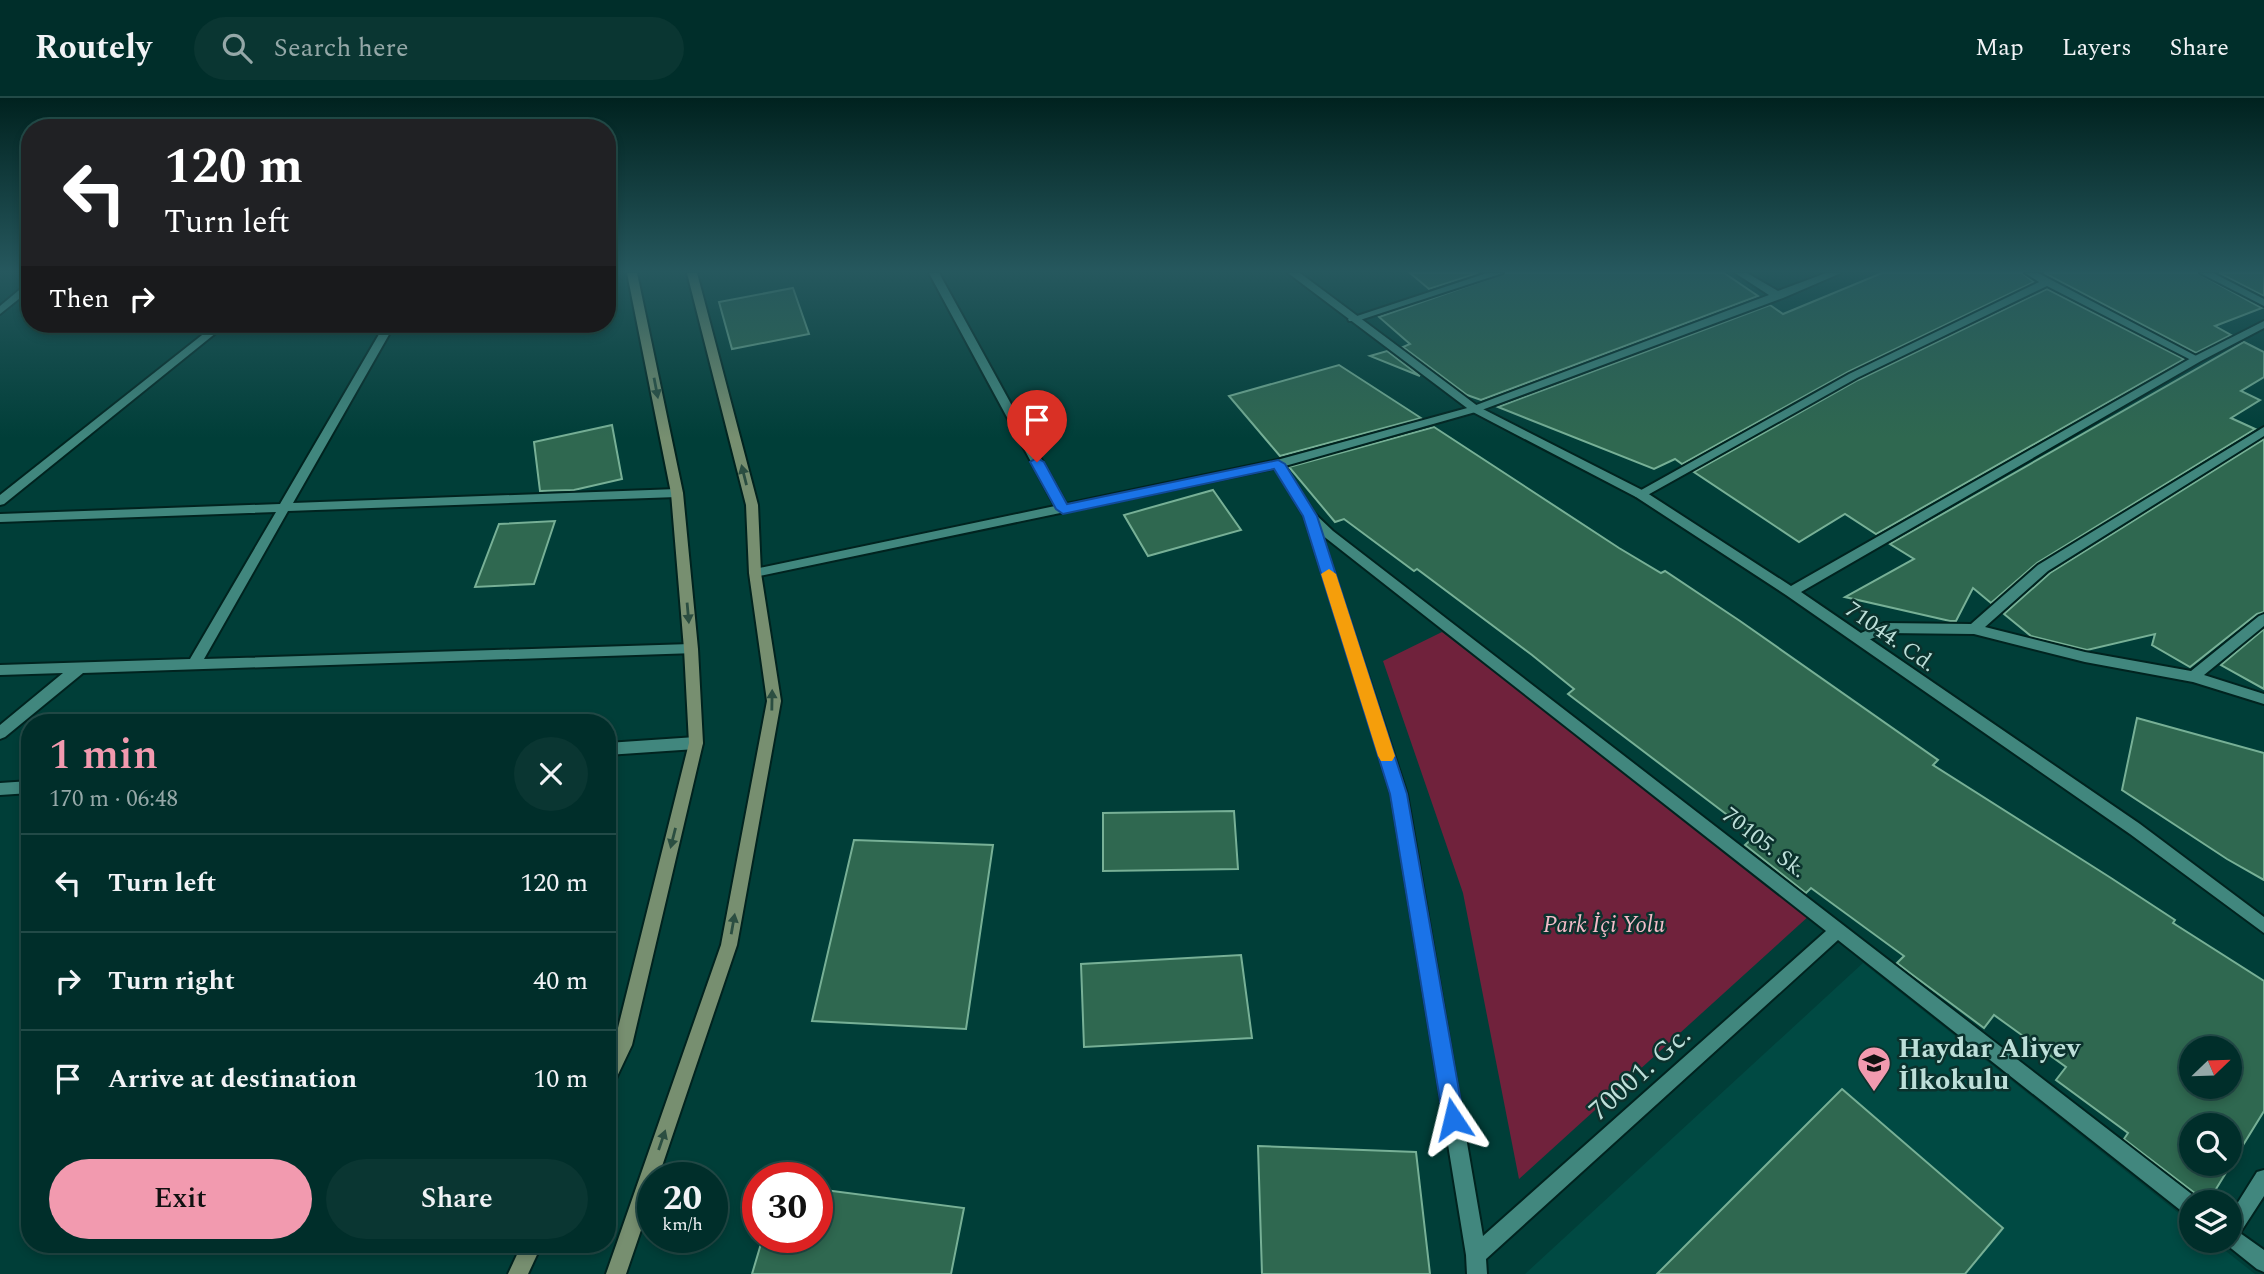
<!DOCTYPE html>
<html lang="en">
<head>
<meta charset="utf-8">
<style>
  :root { --surface:#002e2a; --page:#0a3632; --text:#f1f3f6; --muted:#95a8a8; --line:#224a47; --accent:#f29aaf }
  body { margin:0; font-family:Spectral,serif; background:var(--page); color:var(--text); height:100vh; display:flex; flex-direction:column; font-size:26px; white-space:nowrap }
  * { box-sizing:border-box; margin:0 }
  p { font-size:23px; color:var(--muted) }
  .icon { flex:none; width:38px; height:38px; fill:none; stroke:currentColor; stroke-width:2; stroke-linecap:round; stroke-linejoin:round }
  .map { position:relative; flex:1; overflow:hidden }
  .panel { position:absolute; left:21px; top:616px; width:595px; height:539px; display:flex; flex-direction:column; background:var(--surface); border-radius:28px; box-shadow:0 4px 10px #0003,0 0 0 2px var(--line) }
  .panel>* { flex:none }
  .guide { position:absolute; left:21px; top:21px; width:595px; height:214px; border-radius:28px; box-shadow:0 4px 10px #0003,0 0 0 2px var(--line); background:#202124; color:#fff; overflow:hidden }
  .needle { width:46px; rotate:67deg }
  .buttons { position:absolute; left:2179px; top:938px; display:grid; gap:14px }
  .buttons a { display:grid; place-items:center; width:63px; height:63px; border-radius:50%; background:var(--surface); box-shadow:0 4px 10px #0003,0 0 0 2px var(--line); font-size:35px }
  .speed { position:absolute; left:637px; top:1064px; display:flex; gap:14px; font-size:35px; font-weight:700; text-align:center }
  .speed>* { display:grid; place-content:center; width:91px; height:91px; border-radius:50%; background:var(--surface); box-shadow:0 4px 10px #0003,0 0 0 2px var(--line); line-height:1 }
  .speed small { font-size:18px; font-weight:400 }
  .speed .limit { border:10px solid #d22; background:#fff; color:#111 }
  .pin { position:absolute; display:grid; place-items:center; width:60px; height:60px; color:#fff; margin:-72px -30px; border-radius:50% 50% 50% 0; rotate:-45deg; box-shadow:0 0 7px #0007 }
  .pin .icon { rotate:45deg }
  .me { position:absolute; width:77px; margin:-38px; rotate:350deg; stroke-linejoin:round; filter:drop-shadow(0 0 5px #0008) }
  .turn { display:flex; align-items:center; gap:24px; height:147px; padding:0 28px; font-size:32px }
  .turn .icon { width:91px; height:91px; stroke-width:2.5 }
  .turn b { display:block; font-size:49px; line-height:60px }
  .then { display:flex; align-items:center; height:66px; padding:0 28px; background:#0003; gap:14px; font-size:26px }
  .round { display:grid; place-items:center; flex:none; width:74px; height:74px; border-radius:37px; background:var(--page) }
  .headline { display:flex; align-items:center; justify-content:space-between; height:119px; padding:0 28px }
  h1 { font-size:42px; font-weight:600; line-height:52px; color:var(--accent) }
  .primary-button { display:flex; gap:14px; margin-top:auto; padding:14px 28px }
  .primary-button a { flex:1; height:80px; border-radius:42px; background:var(--accent); color:#111; font-size:28px; font-weight:600; line-height:80px; text-align:center }
  .primary-button a+a { background:var(--page); color:var(--text) }
  ul { padding:0; list-style:none }
  li { display:flex; align-items:center; gap:21px; height:98px; padding:0 28px; border-top:2px solid var(--line) }
  li div { flex:1 }
  li b { display:block; font-size:26px }
  li em { font-style:normal }
  header { display:flex; align-items:center; gap:42px; box-sizing:border-box; height:98px; padding:0 35px; background:var(--surface); border-bottom:2px solid var(--line) }
  header strong { font-size:33px }
  nav { display:flex; gap:38px; margin-inline-start:auto; font-size:24px }
  .search { width:490px; height:63px; background:var(--page); display:flex; align-items:center; gap:18px; box-sizing:border-box; padding:0 24px; border-radius:38px; color:var(--muted); font-size:26px }
  .map>svg:first-child { display:block }
  .built { fill:#004a43 }
  .green { fill:#70223c }
  .building { fill:#2f6850; stroke:#77b096; stroke-width:2; fill-rule:evenodd }
  .lines { fill:none; stroke-linecap:round; stroke-linejoin:round }
  .minor-casing { stroke:#00231f; stroke-width:4 }
  .tertiary-casing { stroke:#00231f; stroke-width:4 }
  .secondary-casing { stroke:#00231f; stroke-width:4 }
  .minor { fill:#41877e; fill-rule:evenodd }
  .tertiary { fill:#41877e; fill-rule:evenodd }
  .secondary { fill:#778f70; fill-rule:evenodd }
  .oneway { fill:#2b4e41 }
  .route { fill:#1a73e8; stroke:#114b97; stroke-width:2 }
  .slow { fill:#f59e0b }
  .labels { text-anchor:middle; stroke-width:5; stroke-linejoin:round; paint-order:stroke }
  .street-label { font-size:23px; fill:#bddfd9; stroke:#0b322d }
  .park-label { font-size:23px; font-style:italic; fill:#f4bcc9; stroke:#0b322d }
  .near-poi-label { font-size:28px; font-weight:bold; fill:#bddfd9; stroke:#0b322d; text-anchor:start }
  .near-street-label { font-size:28px; fill:#bddfd9; stroke:#0b322d }
</style>
</head>
<body>
<header>
<strong>Routely</strong>
<div class="search"><svg class="icon" aria-label="search" viewBox="0 0 24 24"><circle cx="10" cy="10" r="6"/><path d="M15 15l6 6"/></svg>Search here</div>
<nav><a>Map</a><a>Layers</a><a>Share</a></nav>
</header>
<div class="map">
<svg width="2264" height="1176" viewBox="0 0 2264 1176">
  <rect width="100%" height="100%" fill="#003e38"/>
  <!-- built -->
  <path class="built" d="M 1863,865 L 2191,1125 L 2191,1143 L 2213,1143 L 2255,1176 L 1525,1176 Z"/>
  <!-- green -->
  <path class="green" d="M 1442,534 L 1810,817 L 1519,1081 L 1463,795 L 1383,563 Z"/>
  <!-- building -->
  <g class="building">
    <path d="M 1410,175 L 1478,175 L 1429,191 Z"/>
    <path d="M 1505,175 L 1724,175 L 1758,198 L 1481,302 L 1467,297 L 1403,249 L 1410,246 L 1379,219 Z"/>
    <path d="M 1882,175 L 2022,175 L 2034,184 L 1848,274 L 1682,366 L 1675,361 L 1654,371 L 1498,309 L 1770,207 L 1783,216 Z"/>
    <path d="M 2044,175 L 2198,175 L 2262,210 L 2215,228 L 2231,237 L 2196,255 Z"/>
    <path d="M 2219,175 L 2264,175 L 2264,198 Z"/>
    <path d="M 793,190 L 809,236 L 732,251 L 719,204 Z"/>
    <path d="M 2047,191 L 2184,261 L 1876,436 L 1845,416 L 1799,444 L 1694,374 L 1858,282 Z"/>
    <path d="M 2244,244 L 2264,254 L 2264,279 L 2241,293 L 2260,302 L 2231,320 L 2255,331 L 2037,465 L 1991,505 L 1973,490 L 1956,523 L 1950,523 L 1845,499 L 1914,461 L 1890,446 Z"/>
    <path d="M 1387,253 L 1420,278 L 1370,258 Z"/>
    <path d="M 1339,267 L 1421,320 L 1280,358 L 1229,298 Z"/>
    <path d="M 612,327 L 622,381 L 574,392 L 540,393 L 534,344 Z"/>
    <path d="M 1434,329 L 1619,450 L 1661,475 L 1665,473 L 1740,523 L 1938,662 L 1933,667 L 2111,780 L 2175,822 L 2173,825 L 2264,883 L 2264,1013 L 2208,1104 L 2201,1104 L 2200,1099 L 2124,1041 L 2128,1035 L 2056,982 L 2066,969 L 1994,917 L 1984,930 L 1910,875 L 1897,865 L 1904,858 L 1811,790 L 1806,795 L 1745,747 L 1755,738 L 1568,596 L 1574,591 L 1532,557 L 1417,471 L 1414,473 L 1344,421 L 1335,424 L 1289,369 ZM 2191,950 L 2230,950 L 2230,989 L 2191,989 ZM 2191,1027 L 2230,1027 L 2230,1066 L 2191,1066 Z"/>
    <path d="M 2264,341 L 2264,514 L 2257,516 L 2190,569 L 2152,547 L 2155,536 L 2087,552 L 2031,538 L 2004,516 L 2050,475 Z"/>
    <path d="M 1213,392 L 1241,432 L 1148,458 L 1124,417 Z"/>
    <path d="M 555,423 L 534,486 L 475,489 L 499,426 Z"/>
    <path d="M 2264,531 L 2264,591 L 2221,567 Z"/>
    <path d="M 2137,620 L 2264,655 L 2264,782 L 2227,761 L 2122,692 Z"/>
    <path d="M 1234,713 L 1238,771 L 1103,773 L 1103,715 Z"/>
    <path d="M 854,742 L 993,747 L 966,931 L 812,923 Z"/>
    <path d="M 1241,857 L 1252,940 L 1084,949 L 1081,866 Z"/>
    <path d="M 1842,991 L 2003,1130 L 1965,1176 L 1657,1176 Z"/>
    <path d="M 1258,1048 L 1416,1054 L 1430,1176 L 1262,1176 Z"/>
    <path d="M 817,1091 L 964,1110 L 951,1176 L 752,1176 L 763,1139 L 817,1139 Z"/>
  </g>
  <g class="lines">
    <!-- minor casing -->
    <g class="minor-casing">
      <g id="minor">
        <path d="M 929,175 L 939,175 L 1066,406 L 1277,362 L 1471,309 L 1769,197 L 1735,175 L 1747,175 L 1778,193 L 1826,175 L 1841,175 L 1783,200 L 1479,313 L 1285,368 L 1314,415 L 1333,433 L 2198,1101 L 2199,1104 L 2191,1104 L 2191,1118 L 2184,1115 L 1838,842 L 1486,1161 L 1487,1176 L 1467,1176 L 1466,1157 L 1391,696 L 1304,418 L 1275,370 L 755,479 L 749,475 L 755,471 L 1055,408 ZM 1322,437 L 1826,833 L 1483,1138 L 1407,696 Z"/>
        <path d="M 1487,175 L 1503,175 L 1357,223 L 1349,223 L 1348,221 Z"/>
        <path d="M 2025,175 L 2038,175 L 2202,261 L 2197,264 L 2193,263 L 2047,188 L 1857,280 L 1644,399 L 1636,399 L 1634,396 L 1849,276 L 2039,184 Z"/>
        <path d="M 2200,175 L 2213,175 L 2264,201 L 2264,208 Z"/>
        <path d="M 30,183 L 30,192 L 0,216 L 0,208 Z"/>
        <path d="M 216,226 L 227,226 L 4,406 L 0,407 L 0,397 Z"/>
        <path d="M 385,226 L 395,226 L 293,405 L 677,391 L 683,395 L 677,399 L 288,413 L 204,561 L 691,546 L 698,551 L 696,555 L 83,575 L 5,639 L 0,641 L 0,627 L 63,575 L 0,577 L 0,567 L 190,561 L 276,414 L 0,424 L 0,416 L 280,406 Z"/>
        <path d="M 2264,329 L 2264,338 L 2048,473 L 1985,529 L 2085,554 L 2191,573 L 2259,518 L 2264,516 L 2264,528 L 2204,577 L 2264,596 L 2264,606 L 2193,584 L 2085,564 L 1974,536 L 1885,535 L 1859,546 L 1852,541 L 1854,538 L 1884,525 L 1971,526 L 2038,467 Z"/>
        <path d="M 696,639 L 701,641 L 703,645 L 701,649 L 696,651 L 607,657 L 607,645 Z"/>
        <path d="M 30,683 L 30,695 L 0,697 L 0,685 Z"/>
        <path d="M 2264,1072 L 2264,1098 L 2240,1135 L 2264,1152 L 2264,1174 L 2257,1171 L 2222,1143 L 2230,1143 L 2230,1117 L 2257,1074 Z"/>
      </g>
    </g>
    <!-- tertiary casing -->
    <g class="tertiary-casing">
      <path id="tertiary" d="M 1288,175 L 1300,175 L 1479,309 L 1644,393 L 1791,488 L 2193,259 L 2264,223 L 2264,230 L 2201,263 L 1801,494 L 2140,726 L 2264,819 L 2264,835 L 2130,736 L 1786,497 L 1636,399 L 1471,313 Z"/>
    </g>
    <!-- secondary casing -->
    <g class="secondary-casing">
      <g id="secondary">
        <path d="M 627,175 L 637,175 L 683,395 L 698,551 L 703,645 L 632,947 L 613,987 L 607,989 L 607,961 L 614,946 L 689,645 L 684,551 L 671,395 Z"/>
        <path d="M 687,175 L 697,175 L 758,407 L 761,475 L 781,603 L 737,847 L 658,1080 L 653,1080 L 653,1097 L 626,1176 L 606,1176 L 721,847 L 767,603 L 749,475 L 746,407 Z"/>
        <path d="M 522,1146 L 542,1146 L 528,1176 L 508,1176 Z"/>
      </g>
    </g>
    <!-- minor -->
    <use href="#minor" class="minor"/>
    <!-- tertiary -->
    <use href="#tertiary" class="tertiary"/>
    <!-- secondary -->
    <use href="#secondary" class="secondary"/>
  </g>
  <!-- one-way arrows -->
  <defs><path id="oneway-solid" d="M-6-.8H1V-3.2L6.5 0L1 3.2V.8H-6Z" transform="scale(1.75)"/></defs>
  <g class="oneway">
    <use href="#oneway-solid" transform="translate(656 290) rotate(79)"/>
    <use href="#oneway-solid" transform="translate(744 377) rotate(-104)"/>
    <use href="#oneway-solid" transform="translate(688 515) rotate(85)"/>
    <use href="#oneway-solid" transform="translate(772 602) rotate(-89)"/>
    <use href="#oneway-solid" transform="translate(673 740) rotate(104)"/>
    <use href="#oneway-solid" transform="translate(733 826) rotate(-80)"/>
    <use href="#oneway-solid" transform="translate(662 1042) rotate(-71)"/>
  </g>
  <!-- sky -->
  <linearGradient id="sky" x2="0" y2="1"><stop stop-color="#00221f"/><stop offset="0.51" stop-color="#26585e"/><stop offset="1" stop-color="#26585e" stop-opacity="0"/></linearGradient>
  <rect width="2264" height="340" fill="url(#sky)"/>
  <!-- route -->
  <path class="route" d="M 1037,360 L 1044,364 L 1067,406 L 1278,362 L 1285,366 L 1317,418 L 1407,696 L 1464,1021 L 1461,1029 L 1453,1032 L 1446,1029 L 1443,1021 L 1390,696 L 1303,418 L 1274,371 L 1063,416 L 1056,411 L 1030,364 Z"/>
  <!-- slow -->
  <path class="slow" d="M 1329,471 L 1336,476 L 1395,658 L 1392,663 L 1381,663 L 1378,658 L 1321,476 Z"/>
  <!-- icons -->
  <defs>
    <g id="school-pin" transform="scale(1.75)"><path d="M0 17L-7.5 6A9.5 9.5 0 1 1 7.5 6Z" fill="#f29aaf" stroke="#0b322d"/><path d="M0-5L7-2L0 1L-7-2ZM-4 1L0 2.5L4 1V4Q0 6-4 4Z" fill="#111"/></g>
  </defs>
  <g fill-rule="evenodd">
    <use href="#school-pin" x="1874" y="965"/>
  </g>
  <g class="labels">
    <!-- street labels -->
    <g class="street-label">
      <text transform="translate(1891 538) rotate(35)" y="8">71044. Cd.</text>
      <text transform="translate(1765 744) rotate(38)" y="8">70105. Sk.</text>
    </g>
    <!-- park labels -->
    <g class="park-label">
      <text x="1604" y="834">Park İçi Yolu</text>
    </g>
    <!-- near-poi labels -->
    <g class="near-poi-label">
      <text x="1898" y="959">Haydar Aliyev<tspan x="1898" dy="32">İlkokulu</tspan></text>
    </g>
    <!-- near-street labels -->
    <g class="near-street-label">
      <text transform="translate(1639 974) rotate(-42)" y="10">70001. Gc.</text>
    </g>
  </g>
</svg>
<div class="buttons">
<a><svg class="needle" viewBox="-14 -14 28 28"><path d="M0-13l5 13h-10z" fill="#e53935"/><path d="M0 13l5-13h-10z" fill="#95a8a8"/></svg></a>
<a><svg class="icon" aria-label="search" viewBox="0 0 24 24"><circle cx="10" cy="10" r="6"/><path d="M15 15l6 6"/></svg></a>
<a><svg class="icon" aria-label="layers" viewBox="0 0 24 24"><path d="M12 4l9 5-9 5-9-5zM3 14l9 5 9-5"/></svg></a>
</div>
<div class="speed"><div>20<small>km/h</small></div><div class="limit">30</div></div>
<div class="pin" style="left:1037px;top:364px;background:#d93025"><svg class="icon" aria-label="arrive" viewBox="0 0 24 24"><path d="M6 21V4h12l-3 4 3 4H6"/></svg></div>
<svg class="me" style="left:1453px;top:1021px" viewBox="-20 -20 40 40"><path d="M0-17L14 15 0 8-14 15z" fill="#1a73e8" stroke="#fff" stroke-width="4"/></svg>
<div class="guide">
<div class="turn"><svg class="icon" aria-label="left" viewBox="0 0 24 24"><path d="M17 20v-9H6M10 6l-5 5 5 5"/></svg><div><b>120 m</b>Turn left</div></div>
<div class="then">Then<svg class="icon" aria-label="right" viewBox="0 0 24 24"><path d="M7 20v-9h11M14 6l5 5-5 5"/></svg></div>
</div>
<section class="panel">
<div class="headline"><div><h1>1 min</h1><p>170 m · 06:48</p></div><a class="round"><svg class="icon" aria-label="close" viewBox="0 0 24 24"><path d="M6 6l12 12M18 6L6 18"/></svg></a></div>
<ul>
<li><svg class="icon" aria-label="left" viewBox="0 0 24 24"><path d="M17 20v-9H6M10 6l-5 5 5 5"/></svg><div><b>Turn left</b></div><em>120 m</em></li>
<li><svg class="icon" aria-label="right" viewBox="0 0 24 24"><path d="M7 20v-9h11M14 6l5 5-5 5"/></svg><div><b>Turn right</b></div><em>40 m</em></li>
<li><svg class="icon" aria-label="arrive" viewBox="0 0 24 24"><path d="M6 21V4h12l-3 4 3 4H6"/></svg><div><b>Arrive at destination</b></div><em>10 m</em></li>
</ul>
<div class="primary-button"><a>Exit</a><a>Share</a></div>
</section>
</div>
</body>
</html>
